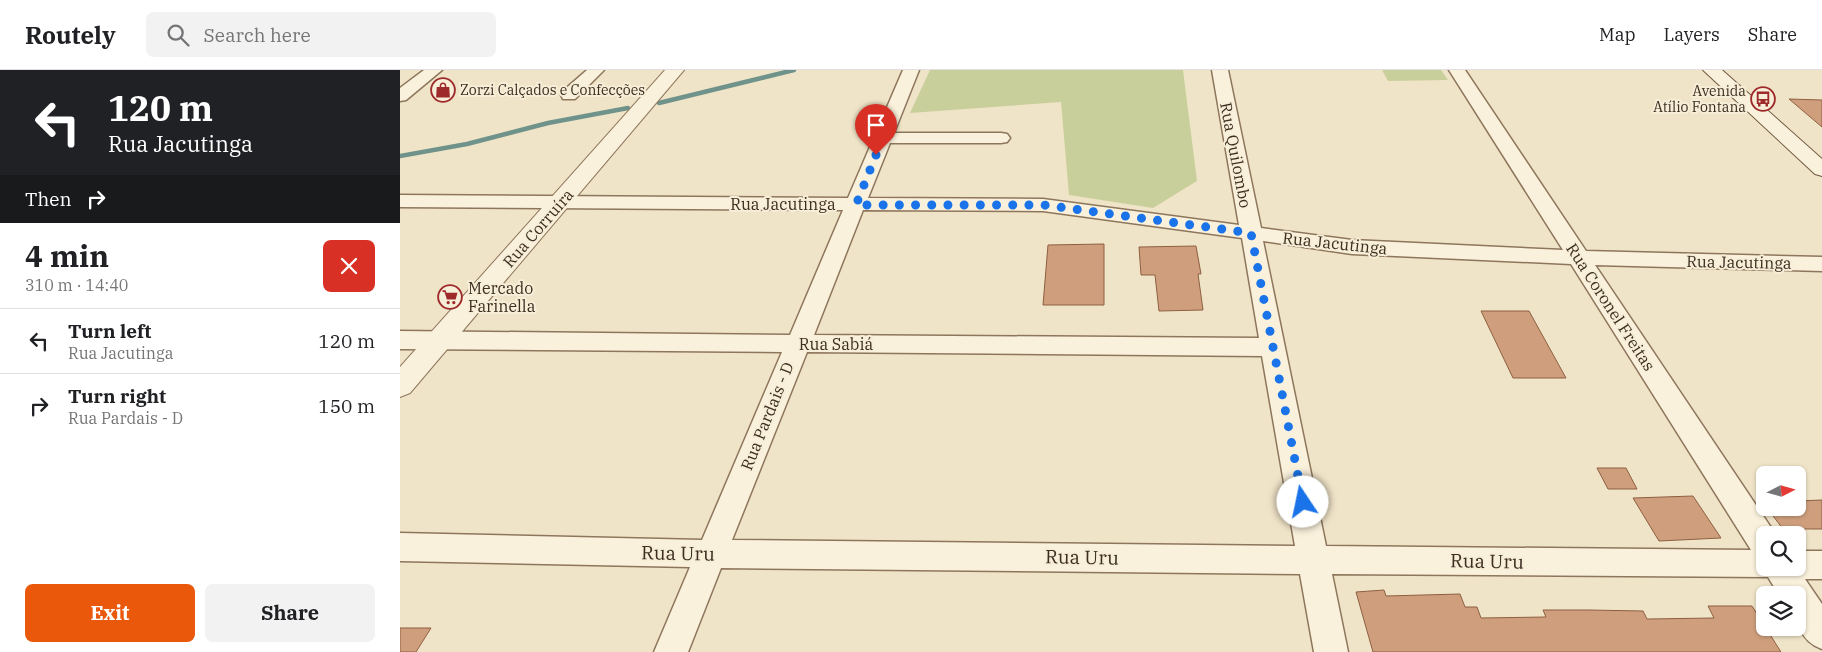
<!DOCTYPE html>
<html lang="en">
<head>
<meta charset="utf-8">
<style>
  :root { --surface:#fff; --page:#f2f2f2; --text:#202124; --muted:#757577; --line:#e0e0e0; --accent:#ea580c }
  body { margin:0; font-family:"IBM Plex Serif",serif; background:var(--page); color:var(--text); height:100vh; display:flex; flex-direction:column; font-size:19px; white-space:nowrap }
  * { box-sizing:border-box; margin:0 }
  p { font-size:16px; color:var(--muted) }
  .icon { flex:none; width:28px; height:28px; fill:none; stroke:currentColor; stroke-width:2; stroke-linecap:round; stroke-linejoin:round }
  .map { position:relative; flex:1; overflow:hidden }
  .sheet { display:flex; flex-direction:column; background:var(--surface); width:400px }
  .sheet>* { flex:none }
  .banner { background:#202124; color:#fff; overflow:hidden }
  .needle { width:32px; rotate:84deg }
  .buttons { position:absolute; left:1356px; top:396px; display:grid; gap:10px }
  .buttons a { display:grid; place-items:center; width:50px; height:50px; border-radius:8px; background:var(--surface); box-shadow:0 1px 4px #0004; font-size:25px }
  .pin { position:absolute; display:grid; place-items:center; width:42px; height:42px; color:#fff; margin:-51px -21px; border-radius:50% 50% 50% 0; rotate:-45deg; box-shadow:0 0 5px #0007 }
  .pin .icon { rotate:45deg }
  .me { position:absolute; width:55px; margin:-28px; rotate:349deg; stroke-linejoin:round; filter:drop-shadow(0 0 4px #0008) }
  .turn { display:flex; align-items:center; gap:18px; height:105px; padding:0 25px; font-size:22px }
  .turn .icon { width:65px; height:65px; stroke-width:2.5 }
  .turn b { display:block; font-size:35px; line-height:42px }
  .then { display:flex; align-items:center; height:48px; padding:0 25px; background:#0003; gap:10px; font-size:19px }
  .round { display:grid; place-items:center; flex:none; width:52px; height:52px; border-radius:8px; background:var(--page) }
  .head { display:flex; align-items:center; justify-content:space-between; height:85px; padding:0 25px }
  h1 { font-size:30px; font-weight:700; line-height:38px }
  .primary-button { display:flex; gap:10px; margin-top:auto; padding:10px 25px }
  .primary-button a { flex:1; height:58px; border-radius:8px; background:var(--accent); color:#fff; font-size:20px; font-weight:700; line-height:58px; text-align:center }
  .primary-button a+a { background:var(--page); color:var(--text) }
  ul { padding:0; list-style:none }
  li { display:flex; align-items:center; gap:15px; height:65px; padding:0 25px; border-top:1px solid var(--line) }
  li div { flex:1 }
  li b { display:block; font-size:19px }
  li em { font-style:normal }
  header { display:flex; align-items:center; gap:30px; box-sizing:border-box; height:70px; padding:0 25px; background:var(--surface); border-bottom:1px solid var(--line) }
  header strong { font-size:24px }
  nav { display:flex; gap:28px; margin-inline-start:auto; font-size:18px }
  .search { width:350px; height:45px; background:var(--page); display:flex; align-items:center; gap:12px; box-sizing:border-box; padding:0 18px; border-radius:8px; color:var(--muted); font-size:19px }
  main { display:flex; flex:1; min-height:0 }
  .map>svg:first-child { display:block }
  .green { fill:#c9cf9b }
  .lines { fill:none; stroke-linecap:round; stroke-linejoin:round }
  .stream { stroke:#6f938a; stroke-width:4.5 }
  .building { fill:#cf9f7d; stroke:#8d5f41 }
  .minor-casing { stroke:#8d765c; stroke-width:3 }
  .tertiary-casing { stroke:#8d765c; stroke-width:2 }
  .secondary-casing { stroke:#6f573f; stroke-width:2 }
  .minor { fill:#faf1dc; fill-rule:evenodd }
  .tertiary { fill:#faf1dc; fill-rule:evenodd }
  .secondary { fill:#faf1dc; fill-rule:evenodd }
  .route { stroke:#1a73e8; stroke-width:9; stroke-dasharray:0 16.2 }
  .labels { text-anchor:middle; stroke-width:4; stroke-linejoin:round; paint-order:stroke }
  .far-poi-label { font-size:14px; fill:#3d2e20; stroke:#f7eed8; text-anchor:start }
  .street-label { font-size:16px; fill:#3d2e20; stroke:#f7eed8 }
  .poi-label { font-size:16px; fill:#3d2e20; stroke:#f7eed8; text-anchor:start }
  .near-street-label { font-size:19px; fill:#3d2e20; stroke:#f7eed8 }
</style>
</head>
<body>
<header>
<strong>Routely</strong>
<div class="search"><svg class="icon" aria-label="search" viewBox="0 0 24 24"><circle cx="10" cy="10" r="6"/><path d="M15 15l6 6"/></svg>Search here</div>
<nav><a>Map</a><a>Layers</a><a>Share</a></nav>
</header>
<main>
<section class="sheet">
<div class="banner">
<div class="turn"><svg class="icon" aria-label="left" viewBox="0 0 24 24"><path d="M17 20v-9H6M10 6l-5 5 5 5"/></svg><div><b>120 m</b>Rua Jacutinga</div></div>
<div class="then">Then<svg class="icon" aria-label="right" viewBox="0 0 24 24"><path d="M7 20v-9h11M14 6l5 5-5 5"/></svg></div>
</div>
<div class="head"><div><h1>4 min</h1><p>310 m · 14:40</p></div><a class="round" style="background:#d93025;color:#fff"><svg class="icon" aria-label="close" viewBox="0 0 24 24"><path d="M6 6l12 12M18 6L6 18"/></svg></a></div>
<ul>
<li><svg class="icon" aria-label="left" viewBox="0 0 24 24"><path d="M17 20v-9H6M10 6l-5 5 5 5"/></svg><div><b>Turn left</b><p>Rua Jacutinga</p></div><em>120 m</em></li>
<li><svg class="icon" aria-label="right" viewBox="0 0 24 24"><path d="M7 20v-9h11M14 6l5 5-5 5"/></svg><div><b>Turn right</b><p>Rua Pardais - D</p></div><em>150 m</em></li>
</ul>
<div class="primary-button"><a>Exit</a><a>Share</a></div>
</section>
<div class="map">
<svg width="1422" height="582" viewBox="0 0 1422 582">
  <rect width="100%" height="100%" fill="#f0e4c8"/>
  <!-- green -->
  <g class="green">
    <path d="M 530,0 L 783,0 L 797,111 L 753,138 L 669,125 L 661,32 L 510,43 Z"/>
    <path d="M 982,0 L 1041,0 L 1048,10 L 988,11 Z"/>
  </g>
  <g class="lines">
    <!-- stream -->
    <g class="stream">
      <path d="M 259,33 L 394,0"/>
      <path d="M 0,86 L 67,74 L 148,53 L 228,38"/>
    </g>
  </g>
  <!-- building -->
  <g class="building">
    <path d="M 1389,29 L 1422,30 L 1422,57 Z"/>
    <path d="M 704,174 L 704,235 L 643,235 L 648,175 Z"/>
    <path d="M 796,176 L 801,204 L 798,204 L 803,240 L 759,241 L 755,205 L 741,205 L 739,177 Z"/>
    <path d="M 1081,241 L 1129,241 L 1166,308 L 1113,308 Z"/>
    <path d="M 1197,398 L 1226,398 L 1237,419 L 1208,419 Z"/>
    <path d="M 1293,426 L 1321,468 L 1259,471 L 1233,428 Z"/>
    <path d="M 1422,430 L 1422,459 L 1383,459 L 1367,438 L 1398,438 L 1398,431 Z"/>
    <path d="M 984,520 L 986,526 L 1060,524 L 1065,537 L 1077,537 L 1081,548 L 1146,547 L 1143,540 L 1189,540 L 1243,541 L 1247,549 L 1314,548 L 1308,536 L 1352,536 L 1381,582 L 973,582 L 956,522 Z"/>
    <path d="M 0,558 L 31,558 L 16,582 L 0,582 Z"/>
  </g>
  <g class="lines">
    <!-- minor casing -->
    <g class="minor-casing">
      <g id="minor">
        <path d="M 24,0 L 42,0 L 6,30 L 0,31 L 0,18 Z"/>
        <path d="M 187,0 L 204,0 L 175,29 L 163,29 L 161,25 L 163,21 Z"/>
        <path d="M 503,0 L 519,0 L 494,63 L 601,63 L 607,64 L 610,68 L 607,72 L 601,73 L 490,73 L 468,128 L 643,129 L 839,155 L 812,0 L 828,0 L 861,158 L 952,170 L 1163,180 L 1049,0 L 1065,0 L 1186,181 L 1422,187 L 1422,201 L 1195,195 L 1376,465 L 1365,465 L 1365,498 L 1398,498 L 1398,481 L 1422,481 L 1422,509 L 1405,509 L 1422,534 L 1422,579 C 1396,569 1398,550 1398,525 L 1379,525 L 1368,507 L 932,504 L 948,582 L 914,582 L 900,504 L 321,498 L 288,582 L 254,582 L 290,497 L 0,491 L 0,463 L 302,470 L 382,282 L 0,279 L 0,261 L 390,265 L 443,140 L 0,137 L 0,125 L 448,128 ZM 463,140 L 643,141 L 842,168 L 859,268 L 414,265 ZM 863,171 L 952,184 L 1171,194 L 1351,480 L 926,476 ZM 407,282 L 862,286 L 895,476 L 332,470 Z"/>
      </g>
    </g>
    <!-- tertiary casing -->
    <g class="tertiary-casing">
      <path id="tertiary" d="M 265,0 L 284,0 L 10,323 L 0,327 L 0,297 Z"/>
    </g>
    <!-- secondary casing -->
    <g class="secondary-casing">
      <path id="secondary" d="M 1303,0 L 1322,0 L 1422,89 L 1422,106 L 1415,104 Z"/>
    </g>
    <!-- minor -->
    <use href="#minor" class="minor"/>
    <!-- tertiary -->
    <use href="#tertiary" class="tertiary"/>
    <!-- secondary -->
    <use href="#secondary" class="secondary"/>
  </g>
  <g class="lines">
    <!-- route -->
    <path class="route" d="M 476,85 L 456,135 L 644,135 L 851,163 L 903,432"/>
  </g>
  <!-- icons -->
  <defs>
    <g id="shop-ring" transform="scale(1.25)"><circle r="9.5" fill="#f7eed8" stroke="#9e2a2b" stroke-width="1.5"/><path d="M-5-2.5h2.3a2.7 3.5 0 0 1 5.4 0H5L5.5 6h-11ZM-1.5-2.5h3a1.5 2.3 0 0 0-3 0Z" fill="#9e2a2b"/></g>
    <g id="bus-ring" transform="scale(1.25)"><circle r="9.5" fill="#f7eed8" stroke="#9e2a2b" stroke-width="1.5"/><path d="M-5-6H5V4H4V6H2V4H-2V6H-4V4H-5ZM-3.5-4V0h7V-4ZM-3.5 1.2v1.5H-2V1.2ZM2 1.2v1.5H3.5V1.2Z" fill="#9e2a2b"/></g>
    <g id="supermarket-ring" transform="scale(1.25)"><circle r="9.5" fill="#f7eed8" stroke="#9e2a2b" stroke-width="1.5"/><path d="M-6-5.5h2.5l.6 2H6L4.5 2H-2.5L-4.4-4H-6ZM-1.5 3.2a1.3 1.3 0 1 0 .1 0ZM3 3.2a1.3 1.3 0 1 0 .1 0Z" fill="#9e2a2b"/></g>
  </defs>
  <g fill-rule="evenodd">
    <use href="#shop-ring" x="43" y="20"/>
    <use href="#bus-ring" x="1363" y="29"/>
    <use href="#supermarket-ring" x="50" y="227"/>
  </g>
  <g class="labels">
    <!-- far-poi labels -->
    <g class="far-poi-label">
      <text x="60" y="25">Zorzi Calçados e Confecções</text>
      <text x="1346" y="26" text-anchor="end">Avenida<tspan x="1346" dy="16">Atílio Fontana</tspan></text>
    </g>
    <!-- street labels -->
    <g class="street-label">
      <text transform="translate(836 85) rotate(79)" y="6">Rua Quilombo</text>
      <text x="383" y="140">Rua Jacutinga</text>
      <text transform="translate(138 158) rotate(-49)" y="6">Rua Corruíra</text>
      <text transform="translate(935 173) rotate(6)" y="6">Rua Jacutinga</text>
      <text transform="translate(1339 192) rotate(1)" y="6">Rua Jacutinga</text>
      <text transform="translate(1211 237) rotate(57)" y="6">Rua Coronel Freitas</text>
      <text x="436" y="280">Rua Sabiá</text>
      <text transform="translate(367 346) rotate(-68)" y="6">Rua Pardais - D</text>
    </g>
    <!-- poi labels -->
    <g class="poi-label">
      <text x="68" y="224">Mercado<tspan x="68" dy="18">Farinella</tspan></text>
    </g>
    <!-- near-street labels -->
    <g class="near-street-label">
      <text transform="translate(278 483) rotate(1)" y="7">Rua Uru</text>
      <text transform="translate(682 487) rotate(1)" y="7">Rua Uru</text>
      <text transform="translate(1087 491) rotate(1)" y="7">Rua Uru</text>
    </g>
  </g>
</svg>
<div class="buttons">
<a><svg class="needle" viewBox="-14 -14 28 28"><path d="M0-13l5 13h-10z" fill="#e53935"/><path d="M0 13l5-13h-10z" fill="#757577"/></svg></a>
<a><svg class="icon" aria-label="search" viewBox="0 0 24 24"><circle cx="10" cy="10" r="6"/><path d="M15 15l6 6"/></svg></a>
<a><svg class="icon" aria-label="layers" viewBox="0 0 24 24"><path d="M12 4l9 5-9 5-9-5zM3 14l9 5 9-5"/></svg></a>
</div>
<div class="pin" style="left:476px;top:85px;background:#d93025"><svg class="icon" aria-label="arrive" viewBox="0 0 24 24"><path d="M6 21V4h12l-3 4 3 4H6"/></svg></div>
<svg class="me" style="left:903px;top:432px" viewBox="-20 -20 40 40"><circle r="19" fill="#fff"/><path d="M0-13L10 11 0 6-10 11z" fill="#1a73e8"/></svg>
</div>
</main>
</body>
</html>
